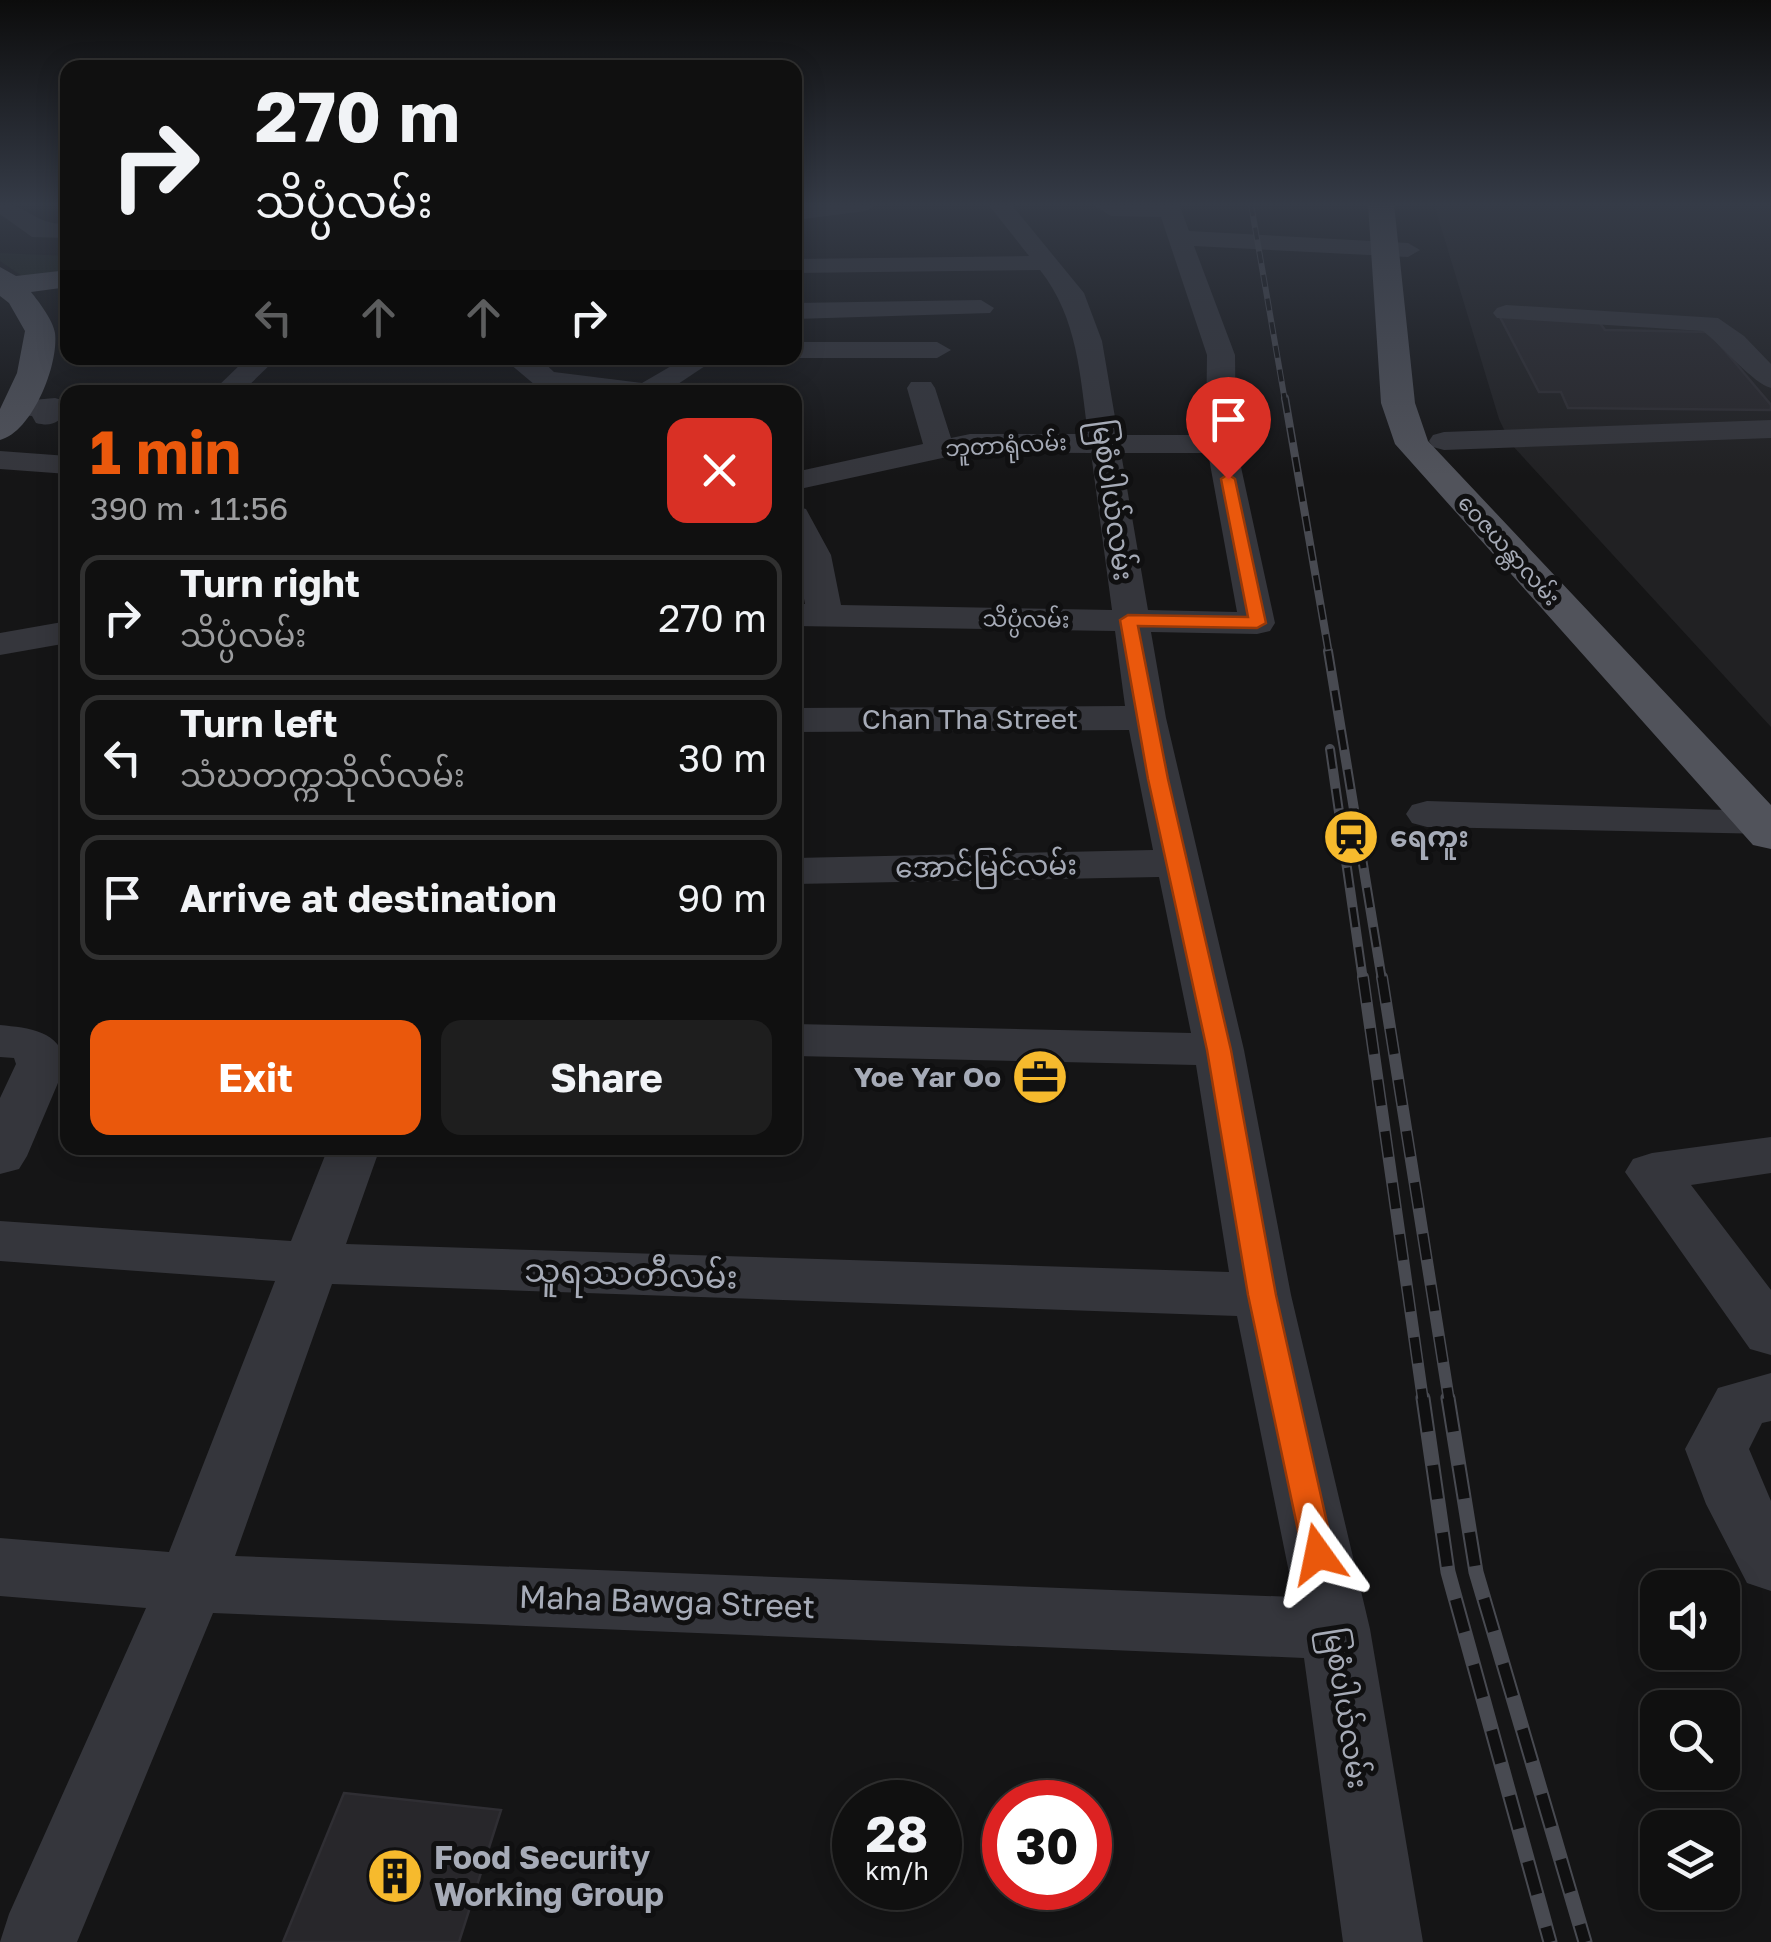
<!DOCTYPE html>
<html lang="en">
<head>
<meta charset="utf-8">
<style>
  :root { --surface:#101010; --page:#1e1e1e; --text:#f1f3f6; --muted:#9c9d9f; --line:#303030; --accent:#ea580c }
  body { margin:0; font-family:"Golos Text","Noto Sans Myanmar",sans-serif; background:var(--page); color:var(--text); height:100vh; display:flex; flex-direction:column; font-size:38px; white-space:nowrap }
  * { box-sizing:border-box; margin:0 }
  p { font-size:32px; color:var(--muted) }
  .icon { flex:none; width:55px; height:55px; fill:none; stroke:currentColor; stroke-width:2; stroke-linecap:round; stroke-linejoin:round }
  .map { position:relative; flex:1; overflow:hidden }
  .details { position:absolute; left:60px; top:385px; width:742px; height:770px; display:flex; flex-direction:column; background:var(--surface); border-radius:20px; box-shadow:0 5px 25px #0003,0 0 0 2px var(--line) }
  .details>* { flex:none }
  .banner { position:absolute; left:60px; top:60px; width:742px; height:305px; border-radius:20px; box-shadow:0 5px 25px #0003,0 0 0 2px var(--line); background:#101010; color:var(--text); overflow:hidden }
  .tools { position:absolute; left:1640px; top:1570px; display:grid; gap:20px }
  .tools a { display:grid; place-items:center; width:100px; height:100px; border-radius:20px; background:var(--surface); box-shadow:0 5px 25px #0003,0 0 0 2px var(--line); font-size:50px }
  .speed { position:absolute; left:832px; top:1780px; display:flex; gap:20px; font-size:50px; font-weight:700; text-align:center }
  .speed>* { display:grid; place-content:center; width:130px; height:130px; border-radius:50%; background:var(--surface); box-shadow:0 5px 25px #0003,0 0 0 2px var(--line); line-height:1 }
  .speed small { font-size:25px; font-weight:400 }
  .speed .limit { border:15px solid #d22; background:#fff; color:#111 }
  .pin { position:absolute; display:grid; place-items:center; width:85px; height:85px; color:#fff; margin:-102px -42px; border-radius:50% 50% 50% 0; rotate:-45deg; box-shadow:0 0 10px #0007 }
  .pin .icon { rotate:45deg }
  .me { position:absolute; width:110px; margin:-55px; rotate:348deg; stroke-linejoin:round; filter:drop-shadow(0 0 8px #0008) }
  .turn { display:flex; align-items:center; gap:35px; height:210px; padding:0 30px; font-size:45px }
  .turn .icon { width:130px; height:130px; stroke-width:2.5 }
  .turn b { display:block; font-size:70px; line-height:85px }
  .lanes { display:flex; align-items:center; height:95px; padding:0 30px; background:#0003; justify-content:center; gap:50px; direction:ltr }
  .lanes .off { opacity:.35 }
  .round { display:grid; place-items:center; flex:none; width:105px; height:105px; border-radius:20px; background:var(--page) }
  .overview { display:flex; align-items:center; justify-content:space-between; height:170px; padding:0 30px }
  h1 { font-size:60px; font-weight:700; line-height:75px; color:var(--accent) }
  .primary-button { display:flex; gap:20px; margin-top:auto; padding:20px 30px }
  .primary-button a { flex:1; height:115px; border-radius:20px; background:var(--accent); color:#fff; font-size:40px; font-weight:700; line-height:115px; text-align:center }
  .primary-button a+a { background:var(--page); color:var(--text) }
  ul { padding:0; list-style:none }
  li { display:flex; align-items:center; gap:30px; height:125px; margin:0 20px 15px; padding:0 10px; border:5px solid var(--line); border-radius:20px }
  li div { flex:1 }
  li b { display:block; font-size:38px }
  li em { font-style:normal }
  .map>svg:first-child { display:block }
  .built { fill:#212123 }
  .green { fill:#1b211c }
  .building { fill:#28272b; stroke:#2f2e33; stroke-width:2.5 }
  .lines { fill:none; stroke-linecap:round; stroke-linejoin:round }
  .minor { fill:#35363c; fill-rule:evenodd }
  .major { fill:#51535b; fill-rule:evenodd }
  .rail-far4-casing { stroke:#484a51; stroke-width:6 }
  .rail-far3-casing { stroke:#484a51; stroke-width:8 }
  .rail-far2-casing { stroke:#484a51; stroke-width:10 }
  .rail-far1-casing { stroke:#484a51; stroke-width:12 }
  .rail-casing { stroke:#484a51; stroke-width:15 }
  .rail-far4 { stroke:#101011; stroke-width:4; stroke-dasharray:12; stroke-linecap:butt }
  .rail-far3 { stroke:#101011; stroke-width:5; stroke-dasharray:15; stroke-linecap:butt }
  .rail-far2 { stroke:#101011; stroke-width:6; stroke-dasharray:20; stroke-linecap:butt }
  .rail-far1 { stroke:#101011; stroke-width:9; stroke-dasharray:26; stroke-linecap:butt }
  .rail { stroke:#101011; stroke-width:11; stroke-dasharray:34; stroke-linecap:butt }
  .route { fill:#ea580c; stroke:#983908; stroke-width:2.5 }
  .labels { text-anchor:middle; stroke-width:10; stroke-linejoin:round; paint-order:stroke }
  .far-street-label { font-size:22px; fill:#a6abb7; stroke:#101011 }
  .street-label { font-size:28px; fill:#a6abb7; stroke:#101011 }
  .poi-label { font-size:28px; font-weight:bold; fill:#a6abb7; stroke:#101011; text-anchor:start }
  .near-street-label { font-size:32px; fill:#a6abb7; stroke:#101011 }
  .near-poi-label { font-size:32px; font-weight:bold; fill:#a6abb7; stroke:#101011; text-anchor:start }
</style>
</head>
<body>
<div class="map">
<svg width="1771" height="1942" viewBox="0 0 1771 1942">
  <rect width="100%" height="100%" fill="#151516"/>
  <!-- built -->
  <path class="built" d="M 1434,204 L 1771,204 L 1771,727 L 1511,444 L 1499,419 Z"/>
  <!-- green -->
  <path class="green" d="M 0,253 L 67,256 L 67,271 L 22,276 L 0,261 Z"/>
  <!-- building -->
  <g class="building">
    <path d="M 1499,315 L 1596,318 L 1605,330 L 1709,332 L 1771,405 L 1771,410 L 1568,408 L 1561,392 L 1539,392 Z"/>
    <path d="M 344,1793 L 501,1810 L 459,1942 L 283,1942 Z"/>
  </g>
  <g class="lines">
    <!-- minor -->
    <g class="minor">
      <path d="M 0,204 C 29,204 33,225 68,224 L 68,238 L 32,237 L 0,214 Z"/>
      <path d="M 814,204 L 877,204 L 866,211 L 795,220 L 795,206 Z"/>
      <path d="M 988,204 L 1011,204 L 1084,293 L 1102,341 L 1118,435 L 1206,435 L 1207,355 L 1161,217 L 1111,216 L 1092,204 L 1179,204 L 1189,231 L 1408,243 L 1420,250 L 1408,257 L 1194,246 L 1235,355 L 1236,444 L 1275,623 L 1270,631 L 1257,634 L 1151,632 L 1166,718 L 1244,1050 L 1291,1295 L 1370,1629 L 1423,1942 L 1343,1942 L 1304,1658 L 213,1613 L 77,1942 L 0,1942 L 9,1914 L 146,1608 L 0,1596 L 0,1538 L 169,1552 L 275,1281 L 0,1261 L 0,1221 L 291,1241 L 328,1148 L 380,1148 L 346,1244 L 1229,1272 L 1196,1065 L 795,1056 L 795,1024 L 1191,1033 L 1159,877 L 795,884 L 795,858 L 1153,850 L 1129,730 L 795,732 L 795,708 L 1125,706 L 1115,631 L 795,626 L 795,604 L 805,604 L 795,551 L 795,506 L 806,509 L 831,555 L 841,605 L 1112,610 L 1091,453 L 970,452 L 795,490 L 795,472 L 923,444 L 907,388 L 911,382 L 931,382 L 935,388 L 951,438 L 970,434 L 1088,434 C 1080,376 1078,318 1040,270 L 795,273 L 795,259 L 1029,256 ZM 1121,453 L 1208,453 L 1237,612 L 1148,610 ZM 332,1284 L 1237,1316 L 1294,1597 L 235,1556 Z"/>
      <path d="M 981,300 L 994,308 L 990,313 L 795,319 L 795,303 Z"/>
      <path d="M 1506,305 L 1718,318 L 1744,336 L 1771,364 L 1771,388 C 1754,384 1721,345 1703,331 L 1497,318 L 1493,313 L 1497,308 Z"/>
      <path d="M 795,342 L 937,342 L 951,350 L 937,358 L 795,358 Z"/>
      <path d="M 247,358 L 277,358 L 242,392 L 212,392 Z"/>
      <path d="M 503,358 L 539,358 L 554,372 L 642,383 L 685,358 L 717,358 L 666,392 L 583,392 L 545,387 L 535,385 Z"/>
      <path d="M 55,398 L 65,401 L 68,410 C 58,423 52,427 36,423 L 32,416 L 10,414 L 6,408 L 10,402 Z"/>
      <path d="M 1771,420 L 1771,438 L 1444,450 L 1433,447 L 1429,441 L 1433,435 L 1444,432 Z"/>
      <path d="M 0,451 L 68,456 L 68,474 L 0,469 Z"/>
      <path d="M 68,621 L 68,643 L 0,655 L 0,633 Z"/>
      <path d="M 1427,801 L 1761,811 L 1771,814 L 1771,834 L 1427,827 L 1412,823 L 1406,814 L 1412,805 Z"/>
      <path d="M 0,1025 C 29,1028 60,1030 66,1064 L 27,1156 L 19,1169 L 0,1174 L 0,1098 L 16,1064 L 14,1058 L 0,1057 Z"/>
      <path d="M 1771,1137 L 1771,1173 L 1691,1185 L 1771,1290 L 1771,1355 L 1750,1349 L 1625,1172 L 1633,1159 L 1652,1153 Z"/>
      <path d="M 1771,1373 L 1771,1421 L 1762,1423 L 1749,1449 L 1771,1501 L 1771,1591 L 1747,1583 L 1706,1504 L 1685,1449 L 1718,1388 Z"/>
    </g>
    <!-- major -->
    <g class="major">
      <path d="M 1368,204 L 1394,204 L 1415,403 L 1428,441 L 1771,805 L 1771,849 L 1753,845 L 1395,444 L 1381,403 Z"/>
      <path d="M 0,267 L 16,276 L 68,270 L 68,287 L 31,292 C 39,302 53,320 55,333 C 59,365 32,432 0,440 L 0,409 L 17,373 L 25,331 L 9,303 L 0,296 Z"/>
    </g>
    <!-- rail-far4 casing -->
    <g class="rail-far4-casing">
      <path id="rail-far4" d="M 1251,204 L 1285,401"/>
    </g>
    <!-- rail-far3 casing -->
    <g class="rail-far3-casing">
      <path id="rail-far3" d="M 1285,398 L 1329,654"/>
    </g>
    <!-- rail-far2 casing -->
    <g class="rail-far2-casing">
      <g id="rail-far2">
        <path d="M 1328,651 L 1382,980"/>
        <path d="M 1330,749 L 1363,980"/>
      </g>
    </g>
    <!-- rail-far1 casing -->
    <g class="rail-far1-casing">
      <g id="rail-far1">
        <path d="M 1363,977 L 1423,1400"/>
        <path d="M 1382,977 L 1449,1400"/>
      </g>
    </g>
    <!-- rail casing -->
    <g class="rail-casing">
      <g id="rail">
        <path d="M 1423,1398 L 1448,1572 L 1550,1942"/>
        <path d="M 1448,1398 L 1476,1572 L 1585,1942"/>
      </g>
    </g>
    <!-- rail-far4 -->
    <use href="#rail-far4" class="rail-far4"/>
    <!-- rail-far3 -->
    <use href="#rail-far3" class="rail-far3"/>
    <!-- rail-far2 -->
    <use href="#rail-far2" class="rail-far2"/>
    <!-- rail-far1 -->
    <use href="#rail-far1" class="rail-far1"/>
    <!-- rail -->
    <use href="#rail" class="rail"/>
  </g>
  <!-- sky -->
  <linearGradient id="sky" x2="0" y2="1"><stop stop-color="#0c0c0c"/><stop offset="0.43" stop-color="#353b47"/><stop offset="1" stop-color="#353b47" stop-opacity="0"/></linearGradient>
  <rect width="1771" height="476" fill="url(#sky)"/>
  <!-- route -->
  <path class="route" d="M 1228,474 L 1235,479 L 1266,623 L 1257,628 L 1138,626 L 1168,779 L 1231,1050 L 1276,1295 L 1334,1554 L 1330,1564 L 1318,1568 L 1307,1564 L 1303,1554 L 1248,1295 L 1207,1050 L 1148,779 L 1120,620 L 1128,615 L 1248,617 L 1221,479 Z"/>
  <!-- icons -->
  <defs>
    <g id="station-disc" transform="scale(2.875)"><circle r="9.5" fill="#f6ba2d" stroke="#101011"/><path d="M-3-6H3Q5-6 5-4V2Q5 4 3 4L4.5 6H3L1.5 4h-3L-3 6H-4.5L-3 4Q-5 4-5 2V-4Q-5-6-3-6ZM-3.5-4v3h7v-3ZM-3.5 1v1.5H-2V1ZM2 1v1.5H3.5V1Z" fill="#111"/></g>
    <g id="office-disc" transform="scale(2.875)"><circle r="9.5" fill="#f6ba2d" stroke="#101011"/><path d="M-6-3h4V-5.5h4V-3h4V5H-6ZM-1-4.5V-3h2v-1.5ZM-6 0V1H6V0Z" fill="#111"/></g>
    <g id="building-disc" transform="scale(2.875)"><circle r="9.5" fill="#f6ba2d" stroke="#101011"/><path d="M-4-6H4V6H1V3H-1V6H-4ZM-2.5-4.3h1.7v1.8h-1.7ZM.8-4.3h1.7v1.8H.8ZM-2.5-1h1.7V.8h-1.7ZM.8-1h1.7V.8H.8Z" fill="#111"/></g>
  </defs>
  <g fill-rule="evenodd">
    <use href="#station-disc" x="1351" y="837"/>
    <use href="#office-disc" x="1040" y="1077"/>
    <use href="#building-disc" x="395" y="1876"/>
  </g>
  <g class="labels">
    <!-- far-street labels -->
    <g class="far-street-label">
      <text transform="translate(1006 445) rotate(-3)" y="8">ဘူတာရုံလမ်း</text>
      <text transform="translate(1509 550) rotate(48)" y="8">ဝေဇယန္တာလမ်း</text>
      <text transform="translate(1026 619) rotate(1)" y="8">သိပ္ပံလမ်း</text>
    </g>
    <!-- street labels -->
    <g class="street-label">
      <text transform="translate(1113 500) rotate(82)" y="10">မြစံပါယ်လမ်း</text>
      <text x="970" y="729">Chan Tha Street</text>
      <text transform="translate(986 866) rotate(-1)" y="10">အောင်မြင်လမ်း</text>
      <text transform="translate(1346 1708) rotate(81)" y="10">မြစံပါယ်လမ်း</text>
    </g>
    <!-- poi labels -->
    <g class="poi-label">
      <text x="1390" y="847">ရေကူး</text>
      <text x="1001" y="1087" text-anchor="end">Yoe Yar Oo</text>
    </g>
    <!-- near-street labels -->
    <g class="near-street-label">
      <text transform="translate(631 1274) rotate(2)" y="11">သူရဿတီလမ်း</text>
      <text transform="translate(667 1602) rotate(2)" y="11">Maha Bawga Street</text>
    </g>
    <!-- near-poi labels -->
    <g class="near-poi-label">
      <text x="434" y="1869">Food Security<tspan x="434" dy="37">Working Group</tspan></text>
    </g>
  </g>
</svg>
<div class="tools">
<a><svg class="icon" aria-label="sound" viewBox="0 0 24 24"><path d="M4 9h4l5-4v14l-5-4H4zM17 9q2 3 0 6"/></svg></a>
<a><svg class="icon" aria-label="search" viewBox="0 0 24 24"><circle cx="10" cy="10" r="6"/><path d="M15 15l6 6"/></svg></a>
<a><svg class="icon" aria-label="layers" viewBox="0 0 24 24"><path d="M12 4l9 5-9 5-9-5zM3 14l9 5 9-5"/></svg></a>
</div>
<div class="speed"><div>28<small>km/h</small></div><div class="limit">30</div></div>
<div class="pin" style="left:1228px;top:479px;background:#d93025"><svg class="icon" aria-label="arrive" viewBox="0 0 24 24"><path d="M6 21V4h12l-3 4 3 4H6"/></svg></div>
<svg class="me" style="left:1318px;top:1554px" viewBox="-20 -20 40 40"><path d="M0-17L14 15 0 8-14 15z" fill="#ea580c" stroke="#fff" stroke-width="4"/></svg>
<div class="banner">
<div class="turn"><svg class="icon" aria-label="right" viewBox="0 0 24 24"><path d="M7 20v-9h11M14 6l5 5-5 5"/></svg><div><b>270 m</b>သိပ္ပံလမ်း</div></div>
<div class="lanes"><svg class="icon off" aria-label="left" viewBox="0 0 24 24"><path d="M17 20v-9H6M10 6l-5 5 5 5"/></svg><svg class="icon off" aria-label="ahead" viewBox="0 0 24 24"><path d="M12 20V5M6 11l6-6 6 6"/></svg><svg class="icon off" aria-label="ahead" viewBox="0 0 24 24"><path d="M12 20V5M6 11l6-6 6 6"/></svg><svg class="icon" aria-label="right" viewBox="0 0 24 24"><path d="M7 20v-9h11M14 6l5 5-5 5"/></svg></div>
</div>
<section class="details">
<div class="overview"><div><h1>1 min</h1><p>390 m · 11:56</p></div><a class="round" style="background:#d93025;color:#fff"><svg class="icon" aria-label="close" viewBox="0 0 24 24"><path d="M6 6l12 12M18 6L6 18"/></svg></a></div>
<ul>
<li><svg class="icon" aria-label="right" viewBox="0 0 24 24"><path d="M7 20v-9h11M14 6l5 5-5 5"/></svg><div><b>Turn right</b><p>သိပ္ပံလမ်း</p></div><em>270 m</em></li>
<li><svg class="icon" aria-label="left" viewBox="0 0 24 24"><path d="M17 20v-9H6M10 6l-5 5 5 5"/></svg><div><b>Turn left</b><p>သံဃတက္ကသိုလ်လမ်း</p></div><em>30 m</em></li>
<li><svg class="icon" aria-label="arrive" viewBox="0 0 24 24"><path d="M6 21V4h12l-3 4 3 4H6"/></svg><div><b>Arrive at destination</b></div><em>90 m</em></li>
</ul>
<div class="primary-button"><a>Exit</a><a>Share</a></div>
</section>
</div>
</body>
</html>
